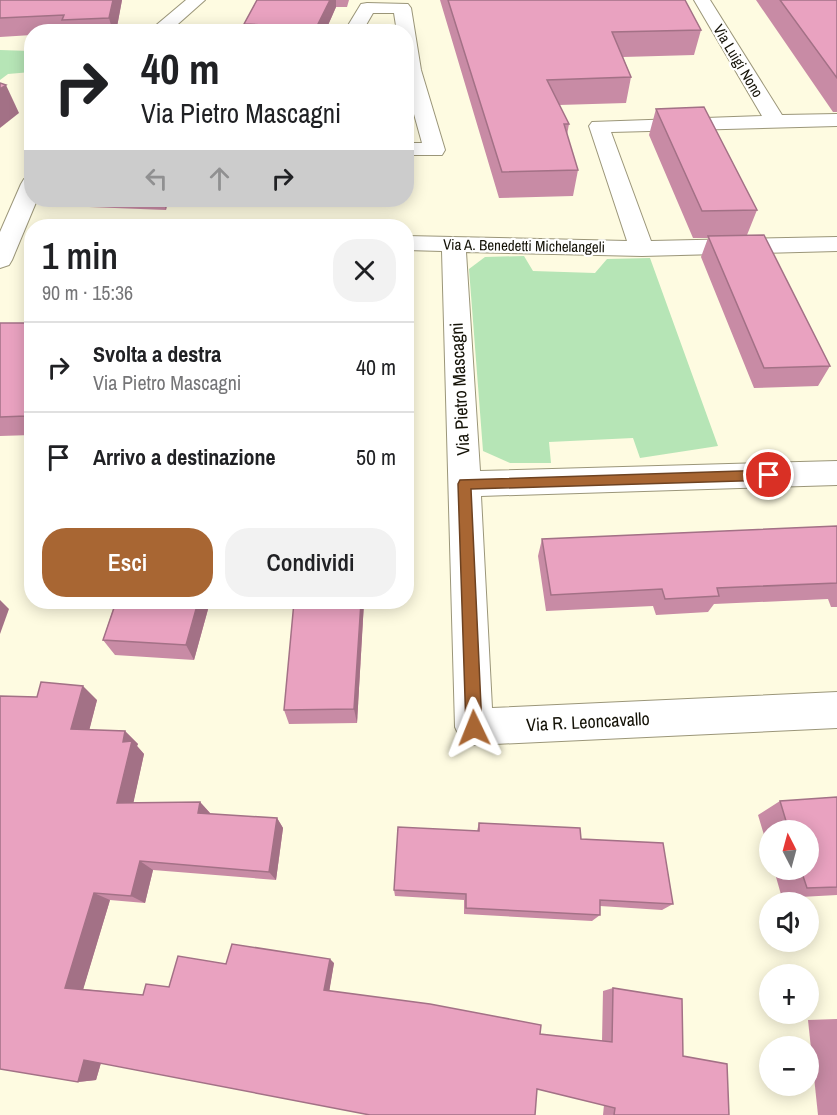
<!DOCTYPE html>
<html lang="it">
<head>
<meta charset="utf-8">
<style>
  :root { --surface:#fff; --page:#f2f2f2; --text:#202124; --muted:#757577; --line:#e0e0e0; --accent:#a86633 }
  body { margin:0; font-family:"Archivo Narrow",sans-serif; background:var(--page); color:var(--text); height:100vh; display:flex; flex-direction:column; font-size:22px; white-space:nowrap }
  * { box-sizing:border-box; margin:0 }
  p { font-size:20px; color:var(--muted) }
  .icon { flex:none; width:33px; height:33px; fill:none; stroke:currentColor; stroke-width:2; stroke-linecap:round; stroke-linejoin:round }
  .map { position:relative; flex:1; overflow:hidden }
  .details { position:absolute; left:24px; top:219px; width:390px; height:390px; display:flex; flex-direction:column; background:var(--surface); border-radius:24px; box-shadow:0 3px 15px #0003 }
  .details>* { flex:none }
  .banner { position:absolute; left:24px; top:24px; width:390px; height:183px; border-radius:24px; box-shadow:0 3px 15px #0003; background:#fff; color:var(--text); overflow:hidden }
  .needle { width:39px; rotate:354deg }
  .controls { position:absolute; left:759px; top:820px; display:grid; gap:12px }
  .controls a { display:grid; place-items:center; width:60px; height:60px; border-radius:50%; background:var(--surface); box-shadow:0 3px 15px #0003; font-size:30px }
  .pin { position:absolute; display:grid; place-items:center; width:51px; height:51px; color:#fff; margin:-26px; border:3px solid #fff; border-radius:50%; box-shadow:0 2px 6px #0007 }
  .me { position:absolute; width:66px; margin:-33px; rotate:358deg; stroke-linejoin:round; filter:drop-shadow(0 0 4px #0008) }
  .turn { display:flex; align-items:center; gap:21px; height:126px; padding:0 18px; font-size:27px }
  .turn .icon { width:78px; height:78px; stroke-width:2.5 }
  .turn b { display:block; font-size:42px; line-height:51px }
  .lanes { display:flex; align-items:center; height:57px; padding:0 18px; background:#0003; justify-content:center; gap:30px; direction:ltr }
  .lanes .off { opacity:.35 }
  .round { display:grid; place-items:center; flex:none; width:63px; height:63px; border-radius:24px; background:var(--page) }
  .overview { display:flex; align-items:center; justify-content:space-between; height:102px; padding:0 18px }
  h1 { font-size:36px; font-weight:600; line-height:45px }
  .button { display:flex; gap:12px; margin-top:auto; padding:12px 18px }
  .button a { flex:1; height:69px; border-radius:24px; background:var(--accent); color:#fff; font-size:24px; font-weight:600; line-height:69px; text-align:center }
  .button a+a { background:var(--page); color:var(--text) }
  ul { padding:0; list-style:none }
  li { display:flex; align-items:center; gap:18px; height:90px; padding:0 18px; border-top:2px solid var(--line) }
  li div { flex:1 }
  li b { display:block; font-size:22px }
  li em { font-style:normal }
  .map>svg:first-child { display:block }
  .green { fill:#b6e5b6 }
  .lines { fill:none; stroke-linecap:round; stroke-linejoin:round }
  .minor-casing { stroke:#9b9679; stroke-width:2 }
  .minor { fill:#fff; fill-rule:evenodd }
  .wall { fill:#c88ba5 }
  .shaded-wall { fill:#a37186 }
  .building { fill:#e9a2c0; stroke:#a37186; stroke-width:1.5 }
  .route { fill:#a86633; stroke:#6d4221; stroke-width:1.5 }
  .labels { text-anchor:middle; stroke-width:4.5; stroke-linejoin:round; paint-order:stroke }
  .far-street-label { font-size:15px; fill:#141207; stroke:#fff }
  .street-label { font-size:18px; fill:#141207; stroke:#fff }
</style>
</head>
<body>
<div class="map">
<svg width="837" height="1115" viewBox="0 0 837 1115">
  <rect width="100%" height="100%" fill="#fefbe1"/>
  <!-- green -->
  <g class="green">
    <path d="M 0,50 L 31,51 L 31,72 L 8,74 L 0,80 Z"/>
    <path d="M 524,256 L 533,271 L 595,273 L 607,259 L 650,258 L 718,446 L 640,458 L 633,438 L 549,442 L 551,463 L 510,463 L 483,451 L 469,269 L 485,257 Z"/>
  </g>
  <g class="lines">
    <!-- minor casing -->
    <g class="minor-casing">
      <g id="minor">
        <path d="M 186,0 L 205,0 L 169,32 L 148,32 Z"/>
        <path d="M 694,0 L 710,0 L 782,115 L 837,114 L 837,126 L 611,132 L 651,241 L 837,237 L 837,251 L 642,256 L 466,252 L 480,471 L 837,461 L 837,485 L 481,496 L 492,708 L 837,692 L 837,728 L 474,745 L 461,740 L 455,727 L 442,251 L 406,250 L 406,236 L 627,241 L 589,126 L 592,122 L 762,116 Z"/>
        <path d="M 367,3 L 408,4 L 411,8 L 421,70 L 445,150 L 442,155 L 406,155 L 406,143 L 422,143 L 406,85 L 406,32 L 397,32 L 394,13 L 373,13 L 362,32 L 344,32 L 361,4 Z"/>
        <path d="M 32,177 L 32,200 L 37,200 L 12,260 L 9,265 L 0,268 L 0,232 L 21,184 L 24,179 Z"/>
      </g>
    </g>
    <!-- minor -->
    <use href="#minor" class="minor"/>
  </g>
  <!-- wall -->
  <g class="wall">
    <path d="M 0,0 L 122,0 L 116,32 L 32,32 L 32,35 L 0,37 Z"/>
    <path d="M 257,0 L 351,0 L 349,0 L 347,7 L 336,7 L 325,32 L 245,32 L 244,24 Z"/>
    <path d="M 440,0 L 685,0 L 701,30 L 694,55 L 623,57 L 631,77 L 626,103 L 559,105 L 569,124 L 567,135 L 578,170 L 573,196 L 499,198 Z"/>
    <path d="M 756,0 L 837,0 L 837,112 L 833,112 Z"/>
    <path d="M 656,109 L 757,210 L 747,235 L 830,366 L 818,386 L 754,388 L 701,257 L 708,238 L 693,238 L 649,135 Z"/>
    <path d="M 86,200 L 283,200 L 282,203 L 209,200 L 206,206 L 167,205 L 166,210 L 89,207 Z"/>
    <path d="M 32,323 L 32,435 L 0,436 L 0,324 Z"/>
    <path d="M 837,526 L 837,607 L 831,607 L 828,599 L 714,604 L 708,612 L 656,615 L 653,606 L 546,611 L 538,556 L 542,539 Z"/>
    <path d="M 79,602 L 210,602 L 194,660 L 115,655 L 103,640 L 115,603 Z"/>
    <path d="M 364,602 L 357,723 L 289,724 L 284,710 Z"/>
    <path d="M 0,696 L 97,700 L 89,730 L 125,731 L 138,744 L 137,746 L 144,754 L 133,803 L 200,802 L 210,813 L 210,814 L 277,818 L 283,828 L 276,880 L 153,870 L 145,903 L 110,900 L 83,989 L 143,995 L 169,987 L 226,964 L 334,963 L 329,991 L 540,1034 L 602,1041 L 603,991 L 613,988 L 683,1056 L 729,1115 L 603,1115 L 604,1105 L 537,1089 L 101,1063 L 96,1080 L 78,1082 Z"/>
    <path d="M 837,797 L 837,895 L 782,898 L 774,870 L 808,870 L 808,831 L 770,831 L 770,855 L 758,815 L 780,801 Z"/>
    <path d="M 479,823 L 581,839 L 673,904 L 662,910 L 600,906 L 600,915 L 592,921 L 464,914 L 464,900 L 395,896 L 394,890 L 477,831 Z"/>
    <path d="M 837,1019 L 837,1115 L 818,1115 L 808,1020 Z"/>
  </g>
  <!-- shaded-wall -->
  <g class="shaded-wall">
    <path d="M 113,0 L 122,0 L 116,32 L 113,32 L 109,18 Z"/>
    <path d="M 330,0 L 336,0 L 336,7 L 325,32 L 314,32 Z"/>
    <path d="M 6,85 L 19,113 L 0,128 L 0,89 Z"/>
    <path d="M 163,200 L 165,200 L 167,205 L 166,210 Z"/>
    <path d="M 205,200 L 209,200 L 206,206 Z"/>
    <path d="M 32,397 L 32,426 L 26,416 Z"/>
    <path d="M 0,600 L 9,609 L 0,634 Z"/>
    <path d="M 198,602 L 210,602 L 194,660 L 186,645 Z"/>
    <path d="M 361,602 L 364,602 L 357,723 L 354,709 Z"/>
    <path d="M 83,686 L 97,700 L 86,743 L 71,729 Z"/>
    <path d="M 125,731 L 138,744 L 137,746 L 144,754 L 131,814 L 117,803 L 123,742 Z"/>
    <path d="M 200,802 L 210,813 L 208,824 L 198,813 Z"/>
    <path d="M 277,818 L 283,828 L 276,880 L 269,872 Z"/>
    <path d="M 140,861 L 153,870 L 145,903 L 131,896 Z"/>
    <path d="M 94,893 L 110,900 L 83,990 L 65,988 Z"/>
    <path d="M 330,959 L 334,963 L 329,993 L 324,990 Z"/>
    <path d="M 102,1059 L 96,1080 L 78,1082 L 84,1060 Z"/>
  </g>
  <!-- building -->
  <g class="building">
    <path d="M 0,0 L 113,0 L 109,18 L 62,20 L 64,15 L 0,18 Z"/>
    <path d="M 257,0 L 330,0 L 314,32 L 281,32 L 283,26 L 244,24 Z"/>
    <path d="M 448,0 L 685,0 L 701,30 L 612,32 L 631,77 L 547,80 L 569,124 L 564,124 L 578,170 L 502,172 Z"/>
    <path d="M 780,0 L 837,0 L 837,78 Z"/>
    <path d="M 0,83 L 6,85 L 0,89 Z"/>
    <path d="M 704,107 L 757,210 L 702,211 L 656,109 Z"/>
    <path d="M 764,235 L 830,366 L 764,368 L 708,236 Z"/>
    <path d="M 0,323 L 32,323 L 32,397 L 26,416 L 0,417 Z"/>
    <path d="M 837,526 L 837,583 L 717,588 L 719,596 L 665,599 L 662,589 L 551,595 L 542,539 Z"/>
    <path d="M 116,602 L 198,602 L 186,645 L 103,640 Z"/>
    <path d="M 294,602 L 361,602 L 354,709 L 284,710 Z"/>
    <path d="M 41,682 L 83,686 L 71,729 L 125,731 L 123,742 L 132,741 L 117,803 L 200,802 L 198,813 L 277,818 L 269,872 L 140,861 L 131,896 L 94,893 L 65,988 L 143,995 L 146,984 L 169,987 L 178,956 L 226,964 L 232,944 L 330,959 L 324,990 L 430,1004 L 541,1025 L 540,1034 L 612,1042 L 613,988 L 682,999 L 683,1056 L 727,1064 L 729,1115 L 614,1115 L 615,1108 L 537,1089 L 535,1115 L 370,1115 L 84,1060 L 78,1082 L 0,1069 L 0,696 L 37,697 Z"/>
    <path d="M 837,797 L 837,887 L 807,888 L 801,870 L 808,870 L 808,831 L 789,831 L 780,801 Z"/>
    <path d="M 479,823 L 580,828 L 581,839 L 663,843 L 673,904 L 600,900 L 600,915 L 466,908 L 466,894 L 394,890 L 398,827 L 479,831 Z"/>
  </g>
  <!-- route -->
  <path class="route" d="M 769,470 L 775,475 L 769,480 L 471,489 L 482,728 L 480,733 L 474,735 L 469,733 L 466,728 L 458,484 L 460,480 Z"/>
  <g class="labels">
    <!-- far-street labels -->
    <g class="far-street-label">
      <text transform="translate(738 61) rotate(59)" y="5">Via Luigi Nono</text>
      <text transform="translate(524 246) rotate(1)" y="5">Via A. Benedetti Michelangeli</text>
    </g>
    <!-- street labels -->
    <g class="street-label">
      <text transform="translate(460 389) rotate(-93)" y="6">Via Pietro Mascagni</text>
      <text transform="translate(588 722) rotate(-3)" y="6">Via R. Leoncavallo</text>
    </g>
  </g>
</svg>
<div class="controls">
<a><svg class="needle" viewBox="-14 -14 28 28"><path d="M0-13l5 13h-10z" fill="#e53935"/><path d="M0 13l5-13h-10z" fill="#757577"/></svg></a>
<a><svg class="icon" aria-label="sound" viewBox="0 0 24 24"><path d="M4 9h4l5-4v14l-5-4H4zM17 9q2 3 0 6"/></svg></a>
<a>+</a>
<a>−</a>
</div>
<div class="pin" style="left:769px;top:475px;background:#d93025"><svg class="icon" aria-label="arrive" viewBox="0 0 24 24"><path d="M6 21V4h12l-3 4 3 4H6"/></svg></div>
<svg class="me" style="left:474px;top:728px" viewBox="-20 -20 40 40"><path d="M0-17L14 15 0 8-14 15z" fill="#a86633" stroke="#fff" stroke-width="4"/></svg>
<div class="banner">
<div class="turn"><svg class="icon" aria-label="right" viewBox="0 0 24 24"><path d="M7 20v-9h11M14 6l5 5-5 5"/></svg><div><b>40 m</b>Via Pietro Mascagni</div></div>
<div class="lanes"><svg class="icon off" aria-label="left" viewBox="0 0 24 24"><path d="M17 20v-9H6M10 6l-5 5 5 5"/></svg><svg class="icon off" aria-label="ahead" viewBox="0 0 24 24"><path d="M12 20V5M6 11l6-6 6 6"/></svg><svg class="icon" aria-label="right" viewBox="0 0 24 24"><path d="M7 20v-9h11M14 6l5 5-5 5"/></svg></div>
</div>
<section class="details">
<div class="overview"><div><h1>1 min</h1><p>90 m · 15:36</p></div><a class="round"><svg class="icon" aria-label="close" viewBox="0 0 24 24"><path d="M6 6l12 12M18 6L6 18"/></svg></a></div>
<ul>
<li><svg class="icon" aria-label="right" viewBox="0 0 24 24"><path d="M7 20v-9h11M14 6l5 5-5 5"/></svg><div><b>Svolta a destra</b><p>Via Pietro Mascagni</p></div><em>40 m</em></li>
<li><svg class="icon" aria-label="arrive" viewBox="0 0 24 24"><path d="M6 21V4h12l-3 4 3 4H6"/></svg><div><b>Arrivo a destinazione</b></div><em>50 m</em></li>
</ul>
<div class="button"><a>Esci</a><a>Condividi</a></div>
</section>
</div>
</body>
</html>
